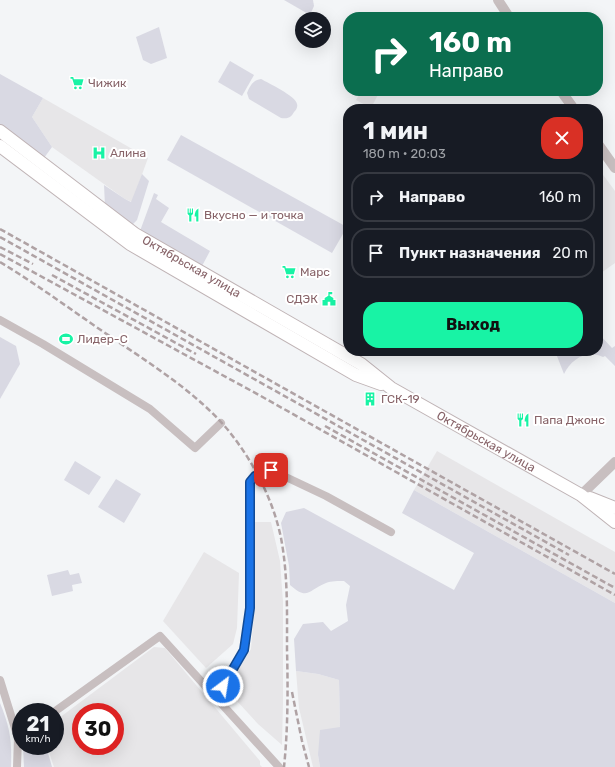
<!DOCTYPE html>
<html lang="ru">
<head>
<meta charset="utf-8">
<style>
  :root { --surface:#171b24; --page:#242831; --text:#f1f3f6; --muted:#9ea1a6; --line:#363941; --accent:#18f3a5 }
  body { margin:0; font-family:Rubik,sans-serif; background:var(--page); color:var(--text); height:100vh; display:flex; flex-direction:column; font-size:15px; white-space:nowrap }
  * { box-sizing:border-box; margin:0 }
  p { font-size:13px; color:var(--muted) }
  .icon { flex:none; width:22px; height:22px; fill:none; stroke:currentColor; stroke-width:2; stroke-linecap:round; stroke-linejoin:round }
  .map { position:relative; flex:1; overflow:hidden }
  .details { position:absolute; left:343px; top:104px; width:260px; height:252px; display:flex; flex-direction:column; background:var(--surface); border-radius:16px; box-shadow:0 4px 16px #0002 }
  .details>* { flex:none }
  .hud { position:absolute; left:343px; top:12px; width:260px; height:84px; border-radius:16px; box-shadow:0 4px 16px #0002; background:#0b6e4f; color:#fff; overflow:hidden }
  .fabs { position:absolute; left:295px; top:12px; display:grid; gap:8px }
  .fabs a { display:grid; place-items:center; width:36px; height:36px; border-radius:50%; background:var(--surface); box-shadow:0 4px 16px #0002; font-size:20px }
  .speed { position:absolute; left:12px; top:703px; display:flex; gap:8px; font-size:20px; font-weight:700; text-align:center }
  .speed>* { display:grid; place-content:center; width:52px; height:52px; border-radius:50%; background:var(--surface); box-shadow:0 4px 16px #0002; line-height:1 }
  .speed small { font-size:10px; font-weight:400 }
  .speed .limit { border:6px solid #d22; background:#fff; color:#111 }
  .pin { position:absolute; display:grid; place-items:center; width:34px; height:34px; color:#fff; margin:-17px; border-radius:8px; box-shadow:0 2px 6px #0006 }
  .me { position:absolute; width:44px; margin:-22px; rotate:31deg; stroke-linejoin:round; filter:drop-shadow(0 0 3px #0008) }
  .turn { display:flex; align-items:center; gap:14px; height:84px; padding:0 20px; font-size:18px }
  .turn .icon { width:52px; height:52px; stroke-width:2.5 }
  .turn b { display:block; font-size:28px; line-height:34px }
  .round { display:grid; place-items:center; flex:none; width:42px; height:42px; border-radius:16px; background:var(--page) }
  .headline { display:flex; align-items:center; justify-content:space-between; height:68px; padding:0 20px }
  h1 { font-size:24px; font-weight:700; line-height:30px }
  .button { display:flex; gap:8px; margin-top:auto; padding:8px 20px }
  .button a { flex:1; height:46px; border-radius:16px; background:var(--accent); color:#111; font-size:16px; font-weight:700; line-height:46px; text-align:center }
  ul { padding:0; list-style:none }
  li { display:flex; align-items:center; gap:12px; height:50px; margin:0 8px 6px; padding:0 12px; border:2px solid var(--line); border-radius:16px }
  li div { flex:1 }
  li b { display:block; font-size:15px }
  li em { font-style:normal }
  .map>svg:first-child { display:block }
  .built { fill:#e7e6e8; fill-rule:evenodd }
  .green { fill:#d9d9e3 }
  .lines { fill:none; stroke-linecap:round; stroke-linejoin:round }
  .secondary-casing { stroke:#bfb3b5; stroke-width:14 }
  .minor { stroke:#c8bfc0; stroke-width:8 }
  .tertiary { stroke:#c8bfc0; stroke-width:10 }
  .secondary { stroke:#fff; stroke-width:12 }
  .rail { stroke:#afa2a4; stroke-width:2.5; stroke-dasharray:6 3; stroke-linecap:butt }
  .route-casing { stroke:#114b97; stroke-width:10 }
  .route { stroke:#1a73e8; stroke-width:7 }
  .labels { text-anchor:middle; stroke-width:4; stroke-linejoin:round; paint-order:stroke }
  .poi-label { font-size:12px; fill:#876368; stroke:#fff; text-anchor:start }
  .street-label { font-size:12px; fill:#876368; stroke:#fff }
</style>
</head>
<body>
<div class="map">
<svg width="615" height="767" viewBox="0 0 615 767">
  <rect width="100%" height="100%" fill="#f3f5f7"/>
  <!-- built -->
  <g class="built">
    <path d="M 361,91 L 380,91 L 371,108 L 356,100 Z"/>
    <path d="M 43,98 L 148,158 L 132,202 L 125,199 L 52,147 L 32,117 Z"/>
    <path d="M 598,168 L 615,191 L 615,263 L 598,275 Z"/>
    <path d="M 437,451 L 615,552 L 615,603 L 414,490 Z"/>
    <path d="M 252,522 L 271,522 L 280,561 L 283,602 L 283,703 L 282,745 L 258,724 L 225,688 L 251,649 L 254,609 Z"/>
    <path d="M 204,552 L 239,573 L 237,628 L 233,644 L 206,668 L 163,621 Z"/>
    <path d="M 154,647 L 165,648 L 260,761 L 260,765 L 262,767 L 54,767 L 47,746 L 55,746 L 55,721 ZM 81,712 L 115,712 L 115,746 L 81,746 Z"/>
    <path d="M 296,671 L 318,674 L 339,680 L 340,727 L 318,755 L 320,767 L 313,767 L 299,708 Z"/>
  </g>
  <!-- green -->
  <g class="green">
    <path d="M 284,0 L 313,0 L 314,6 L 310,15 Z"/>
    <path d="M 159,27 L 167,58 L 151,64 L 143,60 L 136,37 Z"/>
    <path d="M 230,61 L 254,75 L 242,96 L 218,82 Z"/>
    <path d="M 0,74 L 43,98 L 32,117 L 52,147 L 44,158 L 0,124 Z"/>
    <path d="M 261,79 C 268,83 296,96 297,104 C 298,107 296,110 294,112 C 291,118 287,119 281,118 L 249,99 L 247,93 C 250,86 253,80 261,79 Z"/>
    <path d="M 181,135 L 347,227 L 332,253 L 167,160 Z"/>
    <path d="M 142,174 L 149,181 L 137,220 L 132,225 L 105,206 L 104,185 L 125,199 L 131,202 Z"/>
    <path d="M 154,193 L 158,195 L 156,199 L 169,208 L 161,222 L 210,251 L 202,266 L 140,231 Z"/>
    <path d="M 598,333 L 612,348 L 615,346 L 615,366 L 605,356 L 603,357 C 587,349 571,359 564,374 L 555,351 L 598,351 Z"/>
    <path d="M 0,337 L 16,346 L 20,364 L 0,399 Z"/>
    <path d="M 75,461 L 101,477 L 89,495 L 64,480 Z"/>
    <path d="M 116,479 L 141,494 L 124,523 L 98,507 Z"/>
    <path d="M 414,490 L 615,603 L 615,767 L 320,767 L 318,755 L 320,730 L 340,727 L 339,680 L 318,674 L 296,671 L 294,639 L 303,624 L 323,622 L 331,631 L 348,621 L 346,605 L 350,586 L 344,581 C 339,581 331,581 326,583 C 308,590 308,601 290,585 L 289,566 L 281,523 L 286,512 L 304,508 L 454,590 L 474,553 L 402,513 Z"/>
    <path d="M 68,570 L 70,575 L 79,573 L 82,583 L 72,585 L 73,591 L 52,596 L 47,575 Z"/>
    <path d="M 0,703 C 10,727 12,741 11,767 L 0,767 Z"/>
    <path d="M 23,746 L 46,746 L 52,767 L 24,767 Z"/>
  </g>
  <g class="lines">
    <!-- secondary casing -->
    <g class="secondary-casing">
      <g id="secondary">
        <path id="s1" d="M 0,131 L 135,234 L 361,364 L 391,388 L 581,495 L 615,522"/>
        <path d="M 0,146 L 130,244 L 356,375 L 381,384"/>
        <path d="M 590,498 L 615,508"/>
      </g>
    </g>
    <!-- minor -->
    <g class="minor">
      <path d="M 0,320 L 43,344 L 150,409 L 195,448 L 221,423"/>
      <path d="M 0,680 L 18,738 L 17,767"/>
      <path d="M 215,698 L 244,650 L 250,608 L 249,485 L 252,478 L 271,470 L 326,496 L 391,532"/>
      <path d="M 54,712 L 160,636 L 279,767"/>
    </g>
    <!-- tertiary -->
    <g class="tertiary">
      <path d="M 498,0 L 509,17"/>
      <path d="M 561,91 L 574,109"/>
      <path d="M 598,144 L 615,168"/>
      <path d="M 581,495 L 615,462"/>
    </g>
    <!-- secondary -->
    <use href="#secondary" class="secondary"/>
    <!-- rail -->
    <g class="rail">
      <path d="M 0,229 L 615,574"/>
      <path d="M 0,237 L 569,555"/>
      <path d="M 0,247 L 33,264"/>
      <path d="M 0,254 L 259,395 L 615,595"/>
      <path d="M 0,262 C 38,285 74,312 111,337 C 152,365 196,392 228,430 C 253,461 273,499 281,538 C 288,575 287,612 287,649 C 288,689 288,728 284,767"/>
      <path d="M 52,275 L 196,354"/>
      <path d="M 325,426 L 615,588"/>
      <path d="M 292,692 L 302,741 L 309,767"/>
    </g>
  </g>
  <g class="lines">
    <!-- route casing -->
    <g class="route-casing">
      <path id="route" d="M 223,686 L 244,650 L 250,608 L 250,482 L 255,476 L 271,470"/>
    </g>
    <!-- route -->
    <use href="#route" class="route"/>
  </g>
  <!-- icons -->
  <defs>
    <g id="supermarket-bare" transform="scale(1.08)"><path d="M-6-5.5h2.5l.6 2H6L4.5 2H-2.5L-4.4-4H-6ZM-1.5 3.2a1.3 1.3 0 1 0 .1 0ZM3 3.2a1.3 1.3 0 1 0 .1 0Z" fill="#18f3a5" stroke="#fff" stroke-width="2.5" paint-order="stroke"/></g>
    <g id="hospital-bare" transform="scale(1.08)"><path d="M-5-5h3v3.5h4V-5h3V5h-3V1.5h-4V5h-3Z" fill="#18f3a5" stroke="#fff" stroke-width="2.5" paint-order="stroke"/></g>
    <g id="restaurant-bare" transform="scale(1.08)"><path d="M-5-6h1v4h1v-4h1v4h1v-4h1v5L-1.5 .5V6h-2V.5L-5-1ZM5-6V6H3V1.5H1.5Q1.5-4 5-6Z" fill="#18f3a5" stroke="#fff" stroke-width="2.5" paint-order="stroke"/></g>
    <g id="civic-bare" transform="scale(1.08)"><path d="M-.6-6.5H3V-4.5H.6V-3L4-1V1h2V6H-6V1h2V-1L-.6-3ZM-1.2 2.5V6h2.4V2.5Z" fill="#18f3a5" stroke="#fff" stroke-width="2.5" paint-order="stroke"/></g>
    <g id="stadium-bare" transform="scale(1.08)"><path d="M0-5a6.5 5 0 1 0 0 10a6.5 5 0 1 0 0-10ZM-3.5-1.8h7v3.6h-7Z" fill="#18f3a5" stroke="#fff" stroke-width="2.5" paint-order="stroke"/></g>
    <g id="building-bare" transform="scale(1.08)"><path d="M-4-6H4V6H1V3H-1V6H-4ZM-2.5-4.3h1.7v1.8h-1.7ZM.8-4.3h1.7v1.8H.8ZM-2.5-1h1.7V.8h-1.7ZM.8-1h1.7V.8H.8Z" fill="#18f3a5" stroke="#fff" stroke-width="2.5" paint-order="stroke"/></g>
  </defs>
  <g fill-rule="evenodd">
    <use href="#supermarket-bare" x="77" y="83"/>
    <use href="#hospital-bare" x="99" y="153"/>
    <use href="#restaurant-bare" x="193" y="215"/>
    <use href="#supermarket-bare" x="289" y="272"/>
    <use href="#civic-bare" x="329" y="299"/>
    <use href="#stadium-bare" x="66" y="339"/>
    <use href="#building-bare" x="370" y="399"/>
    <use href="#restaurant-bare" x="523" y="420"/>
  </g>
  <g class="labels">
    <!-- poi labels -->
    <g class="poi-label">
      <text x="88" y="87">Чижик</text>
      <text x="110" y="157">Алина</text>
      <text x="204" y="219">Вкусно — и точка</text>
      <text x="300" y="276">Марс</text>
      <text x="318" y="303" text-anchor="end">СДЭК</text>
      <text x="77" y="343">Лидер-С</text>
      <text x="381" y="403">ГСК-19</text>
      <text x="534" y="424">Папа Джонс</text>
    </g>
    <!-- street labels -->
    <g class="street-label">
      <text dy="4" stroke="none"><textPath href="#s1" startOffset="235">Октябрьская улица</textPath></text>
      <text dy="4" stroke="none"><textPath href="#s1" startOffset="578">Октябрьская улица</textPath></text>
    </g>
  </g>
</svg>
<div class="fabs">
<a><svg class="icon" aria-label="layers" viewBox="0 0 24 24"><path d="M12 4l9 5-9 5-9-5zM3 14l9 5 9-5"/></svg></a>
</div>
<div class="speed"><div>21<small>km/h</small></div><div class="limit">30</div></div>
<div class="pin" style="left:271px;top:470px;background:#d93025"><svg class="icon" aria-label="arrive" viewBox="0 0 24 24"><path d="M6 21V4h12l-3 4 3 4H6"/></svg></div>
<svg class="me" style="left:223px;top:686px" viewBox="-20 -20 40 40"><circle r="17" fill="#1a73e8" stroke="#fff" stroke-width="3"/><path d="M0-11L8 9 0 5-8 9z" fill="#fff"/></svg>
<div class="hud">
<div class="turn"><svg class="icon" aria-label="right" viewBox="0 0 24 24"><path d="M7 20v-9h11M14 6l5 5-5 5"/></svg><div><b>160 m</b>Направо</div></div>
</div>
<section class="details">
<div class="headline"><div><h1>1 мин</h1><p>180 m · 20:03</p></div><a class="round" style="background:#d93025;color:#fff"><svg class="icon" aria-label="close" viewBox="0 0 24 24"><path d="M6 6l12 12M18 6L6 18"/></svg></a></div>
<ul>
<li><svg class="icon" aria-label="right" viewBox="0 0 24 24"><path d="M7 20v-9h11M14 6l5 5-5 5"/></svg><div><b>Направо</b></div><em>160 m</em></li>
<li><svg class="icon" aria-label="arrive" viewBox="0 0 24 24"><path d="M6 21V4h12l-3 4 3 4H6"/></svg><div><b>Пункт назначения</b></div><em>20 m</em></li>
</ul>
<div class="button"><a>Выход</a></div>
</section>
</div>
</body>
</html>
